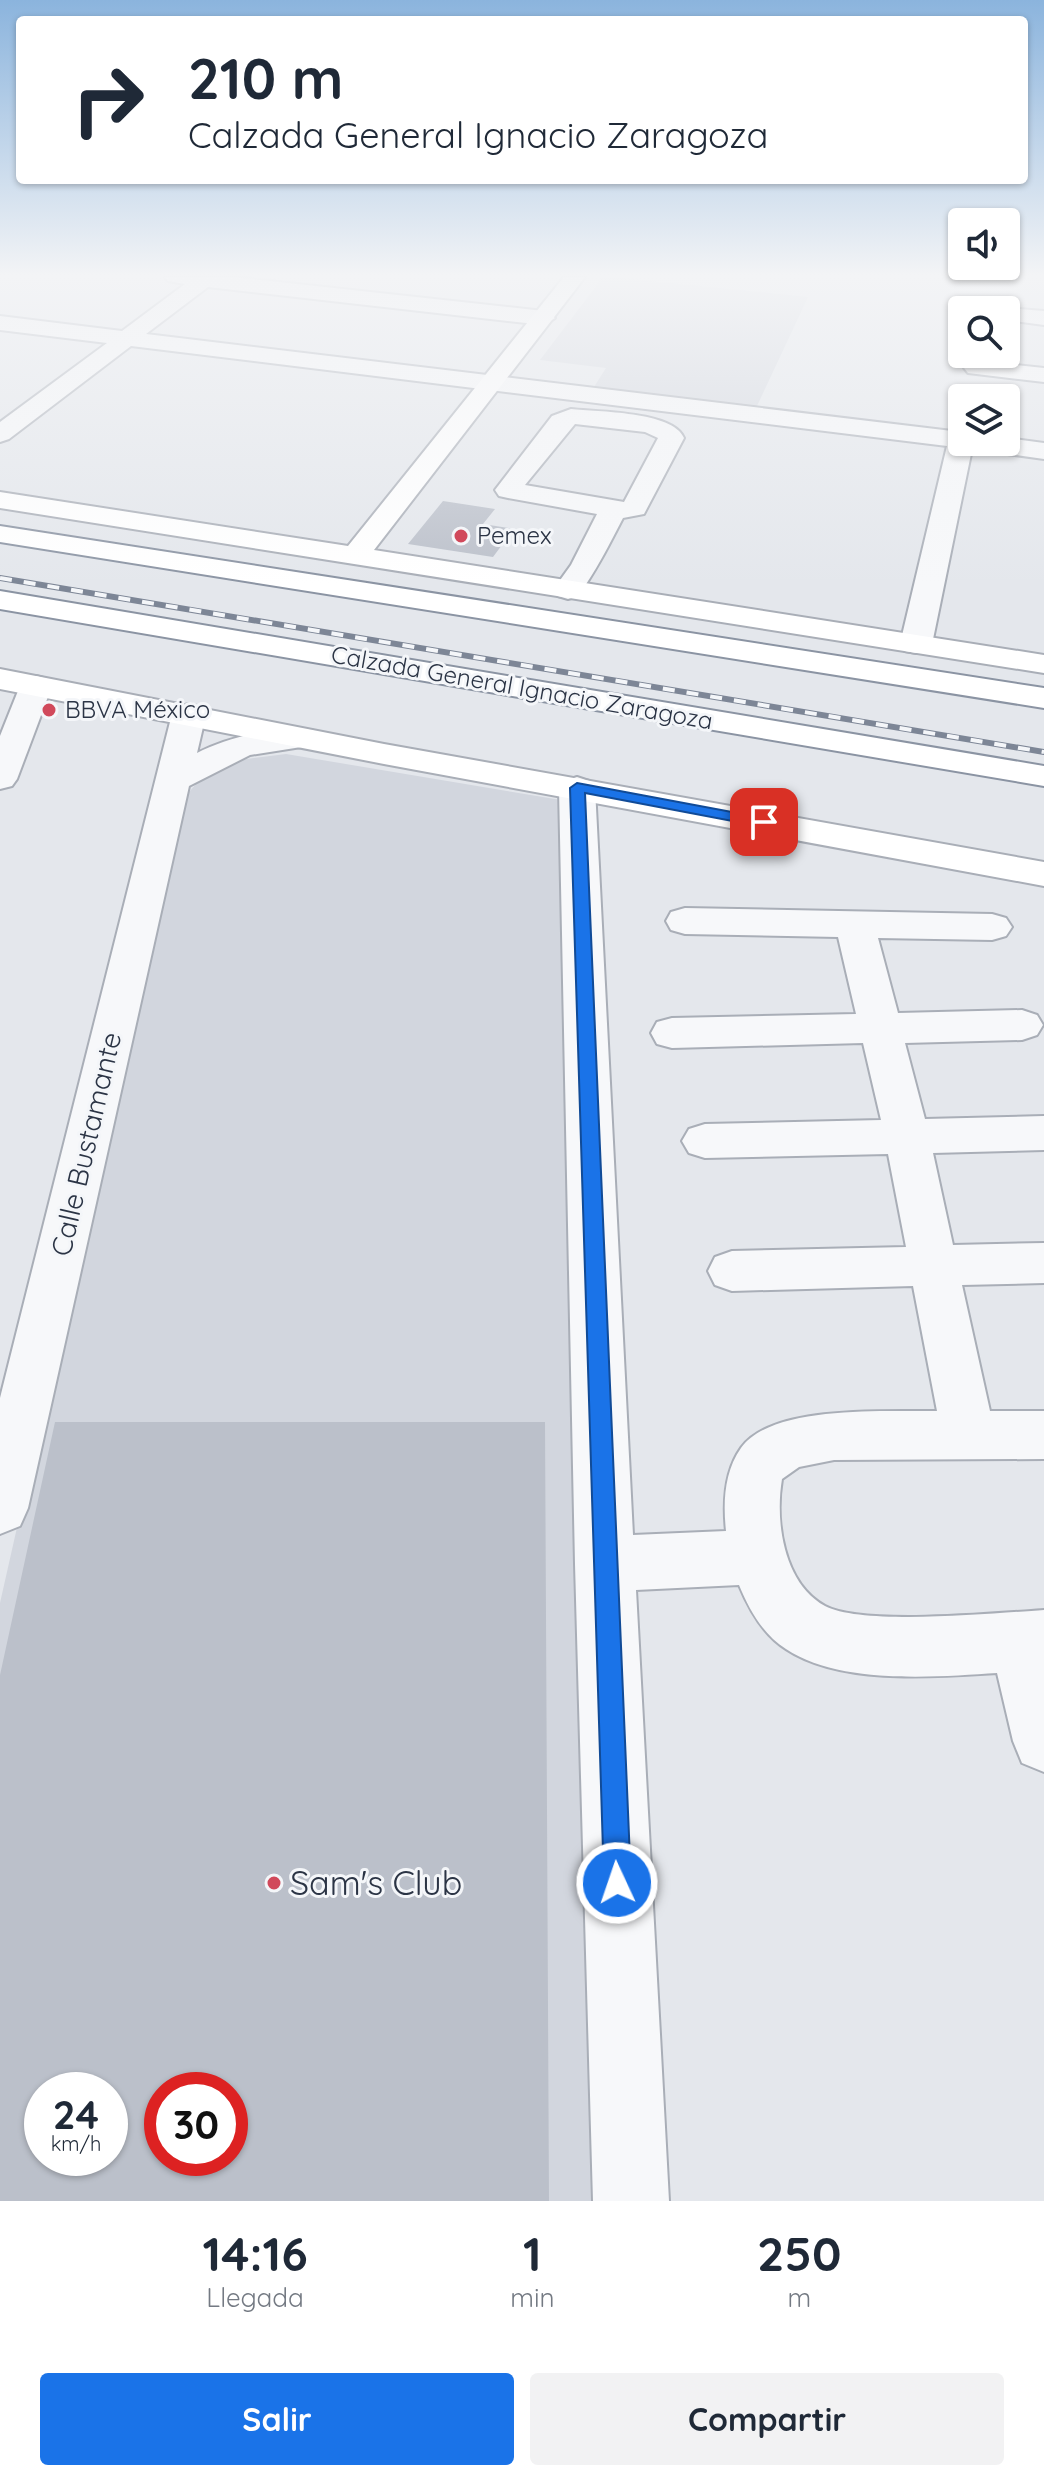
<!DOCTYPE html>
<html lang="es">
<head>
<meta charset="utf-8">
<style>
  :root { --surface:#fff; --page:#f2f2f3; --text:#1f2937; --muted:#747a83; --accent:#1a73e8 }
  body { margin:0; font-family:Quicksand,sans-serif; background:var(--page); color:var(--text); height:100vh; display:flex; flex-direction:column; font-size:30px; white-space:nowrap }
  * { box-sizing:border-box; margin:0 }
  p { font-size:26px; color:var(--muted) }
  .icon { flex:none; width:44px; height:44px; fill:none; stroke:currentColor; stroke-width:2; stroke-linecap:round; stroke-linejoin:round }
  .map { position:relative; height:2201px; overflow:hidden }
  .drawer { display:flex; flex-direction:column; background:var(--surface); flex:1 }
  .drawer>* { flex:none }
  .hud { position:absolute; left:16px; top:16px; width:1012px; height:168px; border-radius:8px; box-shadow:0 2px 6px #0004; background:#fff; color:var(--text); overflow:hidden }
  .buttons { position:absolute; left:948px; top:208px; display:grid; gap:16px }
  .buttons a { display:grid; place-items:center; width:72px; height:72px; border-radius:8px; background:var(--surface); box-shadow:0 2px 6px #0004; font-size:40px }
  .speed { position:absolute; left:24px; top:2072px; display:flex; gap:16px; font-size:40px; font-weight:700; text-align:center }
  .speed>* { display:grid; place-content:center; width:104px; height:104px; border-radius:50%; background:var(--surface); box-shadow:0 2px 6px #0004; line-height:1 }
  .speed small { font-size:20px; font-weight:400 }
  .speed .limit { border:12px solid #d22; background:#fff; color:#111 }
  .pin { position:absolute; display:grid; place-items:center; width:68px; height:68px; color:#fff; margin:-34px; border-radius:16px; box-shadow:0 4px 12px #0006 }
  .me { position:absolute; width:88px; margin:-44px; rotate:357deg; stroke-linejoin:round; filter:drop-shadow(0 0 6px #0008) }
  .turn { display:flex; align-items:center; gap:28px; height:168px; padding:0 40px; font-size:36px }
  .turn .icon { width:104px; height:104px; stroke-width:2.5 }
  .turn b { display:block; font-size:56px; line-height:68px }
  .eta { display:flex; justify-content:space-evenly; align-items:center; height:136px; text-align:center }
  .eta b { font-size:48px; font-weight:700; line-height:56px }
  .primary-button { display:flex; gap:16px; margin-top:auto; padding:16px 40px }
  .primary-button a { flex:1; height:92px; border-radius:8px; background:var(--accent); color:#fff; font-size:32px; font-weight:700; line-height:92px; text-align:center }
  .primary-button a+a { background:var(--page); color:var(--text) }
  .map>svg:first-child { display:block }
  .built { fill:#d2d6de; fill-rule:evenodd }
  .building { fill:#bbc0ca; fill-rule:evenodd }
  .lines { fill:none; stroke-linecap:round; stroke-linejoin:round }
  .street-casing { stroke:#a9aeb7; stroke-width:4 }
  .secondary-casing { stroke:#a9aeb7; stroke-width:4 }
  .highway-casing { stroke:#8b94a3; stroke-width:4 }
  .street { fill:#f7f8fa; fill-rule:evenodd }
  .secondary { fill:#fff; fill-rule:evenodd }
  .highway { fill:#fff; fill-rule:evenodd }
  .rail-casing { stroke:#7d8696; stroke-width:6 }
  .rail { stroke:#f4f6f9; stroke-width:4; stroke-dasharray:12; stroke-linecap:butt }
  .route { fill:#1a73e8; stroke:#114b97; stroke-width:2 }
  .poi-dot { fill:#d1495b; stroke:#f4f6f9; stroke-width:3 }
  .labels { text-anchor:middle; stroke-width:6; stroke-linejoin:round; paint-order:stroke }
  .far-poi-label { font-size:24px; fill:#2b3445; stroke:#f4f6f9; text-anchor:start }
  .far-street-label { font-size:24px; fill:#2b3445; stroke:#f4f6f9 }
  .street-label { font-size:28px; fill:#2b3445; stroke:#f4f6f9 }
  .near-poi-label { font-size:34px; fill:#2b3445; stroke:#f4f6f9; text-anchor:start }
</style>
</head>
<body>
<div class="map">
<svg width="1044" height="2201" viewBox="0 0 1044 2201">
  <rect width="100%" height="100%" fill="#e4e7ec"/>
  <!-- built -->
  <g class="built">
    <path d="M 603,277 L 611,277 L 808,297 L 756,408 L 594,387 L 606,368 L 540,360 Z"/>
    <path d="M 286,754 L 561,800 L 606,2201 L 0,2201 L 0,1603 L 180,803 L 200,779 L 239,760 ZM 42,2090 L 110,2090 L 110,2158 L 42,2158 ZM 162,2090 L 230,2090 L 230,2158 L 162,2158 Z"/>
  </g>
  <!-- building -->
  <g class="building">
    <path d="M 443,501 L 495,509 L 483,524 L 514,529 L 493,557 L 408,544 Z"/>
    <path d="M 55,1422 L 545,1422 L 549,2201 L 0,2201 L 0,1675 ZM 42,2090 L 110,2090 L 110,2158 L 42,2158 ZM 162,2090 L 230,2090 L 230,2158 L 162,2158 Z"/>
  </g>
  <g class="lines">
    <!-- street casing -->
    <g class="street-casing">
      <g id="street">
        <path d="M 165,277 L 234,277 L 544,311 L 555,318 L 544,325 L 208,287 L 146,334 L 952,431 L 962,427 L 962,442 L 1006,442 L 1006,438 L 1044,443 L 1044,459 L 972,449 L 932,644 L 927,651 L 916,653 L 905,651 L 900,644 L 947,446 L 131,346 L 9,439 L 0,442 L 0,422 L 107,343 L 0,330 L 0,316 L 122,331 L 185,284 L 168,281 Z"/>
        <path d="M 1006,308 L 1044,311 L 1044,325 L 1006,320 L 1006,310 L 998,310 Z"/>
        <path d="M 976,361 L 1044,368 L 1044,382 L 968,373 L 964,368 L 968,363 Z"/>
        <path d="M 571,409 C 597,412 673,411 684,438 L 644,514 L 623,518 C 609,545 596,571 578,596 L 568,599 L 558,596 L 553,590 L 571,565 L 597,514 L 508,498 L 499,496 L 495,490 L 552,416 ZM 575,424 L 645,432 L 658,438 L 624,502 L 525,485 Z"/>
        <path d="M 36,676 L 47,679 L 52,686 L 17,779 L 12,786 L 0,789 L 0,736 L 20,686 L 25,679 Z"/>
        <path d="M 189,704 L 201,707 L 206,714 L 197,753 C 226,738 282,723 314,731 L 319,738 L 314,745 L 250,755 L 189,786 L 28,1508 L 20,1526 L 0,1534 L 0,1398 L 172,714 L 177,707 Z"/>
        <path d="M 577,777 L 589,781 L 595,788 L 633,1535 L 726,1531 C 723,1503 724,1472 741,1448 C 772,1404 889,1412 937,1411 L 913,1286 L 732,1291 L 715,1285 L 708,1271 L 715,1257 L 732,1251 L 906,1247 L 888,1154 L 705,1158 L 689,1153 L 682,1141 L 689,1129 L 705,1124 L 881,1120 L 863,1043 L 672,1048 L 657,1044 L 651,1033 L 657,1022 L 672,1018 L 856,1014 L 838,937 L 685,934 L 671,930 L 666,921 L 671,912 L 685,908 L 992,914 L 1006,918 L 1012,927 L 1006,936 L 992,940 L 878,938 L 898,1013 L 1022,1010 L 1037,1015 L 1043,1025 L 1037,1035 L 1022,1040 L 905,1043 L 925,1119 L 1044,1116 L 1044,1150 L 933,1153 L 953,1245 L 1044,1243 L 1044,1283 L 962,1285 L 990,1411 L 1044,1411 L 1044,1459 L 834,1460 L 799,1467 L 782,1479 C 775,1521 783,1583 825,1606 C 862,1626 998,1613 1044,1610 L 1044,1772 L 1022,1763 L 1013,1741 L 997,1673 C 935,1677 840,1685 786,1649 C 763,1635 749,1609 739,1585 L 636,1590 L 669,2201 L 593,2201 L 575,1564 L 559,788 L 565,781 Z"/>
      </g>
    </g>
    <!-- secondary casing -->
    <g class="secondary-casing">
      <g id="secondary">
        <path d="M 564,277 L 585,277 L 374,550 L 1044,655 L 1044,673 L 0,508 L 0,492 L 348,546 Z"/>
        <path d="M 0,669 L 384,744 L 1044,862 L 1044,886 L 384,764 L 0,689 Z"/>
      </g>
    </g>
    <!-- highway casing -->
    <g class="highway-casing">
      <g id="highway">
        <path d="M 0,526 L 1044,688 L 1044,708 L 0,542 Z"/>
        <path d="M 0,591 L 1044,766 L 1044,786 L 0,609 Z"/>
      </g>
    </g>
    <!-- street -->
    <use href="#street" class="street"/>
    <!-- secondary -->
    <use href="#secondary" class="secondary"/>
    <!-- highway -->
    <use href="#highway" class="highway"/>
    <!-- rail casing -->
    <g class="rail-casing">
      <path id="rail" d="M 0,578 L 1044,752"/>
    </g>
    <!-- rail -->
    <use href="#rail" class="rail"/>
  </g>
  <!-- sky -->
  <linearGradient id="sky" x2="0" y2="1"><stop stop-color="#8bb4dd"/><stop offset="0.47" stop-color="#f3f4f6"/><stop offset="1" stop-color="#f3f4f6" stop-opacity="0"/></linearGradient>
  <rect width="1044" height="585" fill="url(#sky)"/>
  <!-- route -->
  <path class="route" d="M 577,783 L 764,818 L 771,822 L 764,827 L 585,793 L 631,1883 L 627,1892 L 617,1896 L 608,1892 L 604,1883 L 570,788 Z"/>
  <!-- markers -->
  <g class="poi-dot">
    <circle cx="461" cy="536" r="8"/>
    <circle cx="49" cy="710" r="8"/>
    <circle cx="274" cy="1883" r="8"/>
  </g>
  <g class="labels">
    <!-- far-poi labels -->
    <g class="far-poi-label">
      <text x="477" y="544">Pemex</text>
      <text x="65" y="718">BBVA México</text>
    </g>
    <!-- far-street labels -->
    <g class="far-street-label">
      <text transform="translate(522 688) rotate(10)" y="8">Calzada General Ignacio Zaragoza</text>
    </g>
    <!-- street labels -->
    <g class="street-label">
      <text transform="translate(86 1144) rotate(-77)" y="10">Calle Bustamante</text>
    </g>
    <!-- near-poi labels -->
    <g class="near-poi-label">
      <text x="290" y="1895">Sam's Club</text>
    </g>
  </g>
</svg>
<div class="buttons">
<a><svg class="icon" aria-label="sound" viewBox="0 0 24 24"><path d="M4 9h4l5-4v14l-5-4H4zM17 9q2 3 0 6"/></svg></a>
<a><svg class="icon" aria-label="search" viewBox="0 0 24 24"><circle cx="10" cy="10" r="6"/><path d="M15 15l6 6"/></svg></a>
<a><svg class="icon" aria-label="layers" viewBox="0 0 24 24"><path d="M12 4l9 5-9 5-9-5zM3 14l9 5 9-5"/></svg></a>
</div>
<div class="speed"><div>24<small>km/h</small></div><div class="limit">30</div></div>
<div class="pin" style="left:764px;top:822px;background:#d93025"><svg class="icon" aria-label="arrive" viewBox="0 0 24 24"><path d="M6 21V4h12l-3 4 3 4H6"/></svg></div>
<svg class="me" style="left:617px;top:1883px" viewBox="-20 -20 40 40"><circle r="17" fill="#1a73e8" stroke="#fff" stroke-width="3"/><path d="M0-11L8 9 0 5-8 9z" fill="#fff"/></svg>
<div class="hud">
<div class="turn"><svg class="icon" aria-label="right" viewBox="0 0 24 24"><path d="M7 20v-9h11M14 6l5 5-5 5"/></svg><div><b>210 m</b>Calzada General Ignacio Zaragoza</div></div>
</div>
</div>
<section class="drawer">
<div class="eta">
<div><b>14:16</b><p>Llegada</p></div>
<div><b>1</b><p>min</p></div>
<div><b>250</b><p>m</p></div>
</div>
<div class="primary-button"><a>Salir</a><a>Compartir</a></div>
</section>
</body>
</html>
